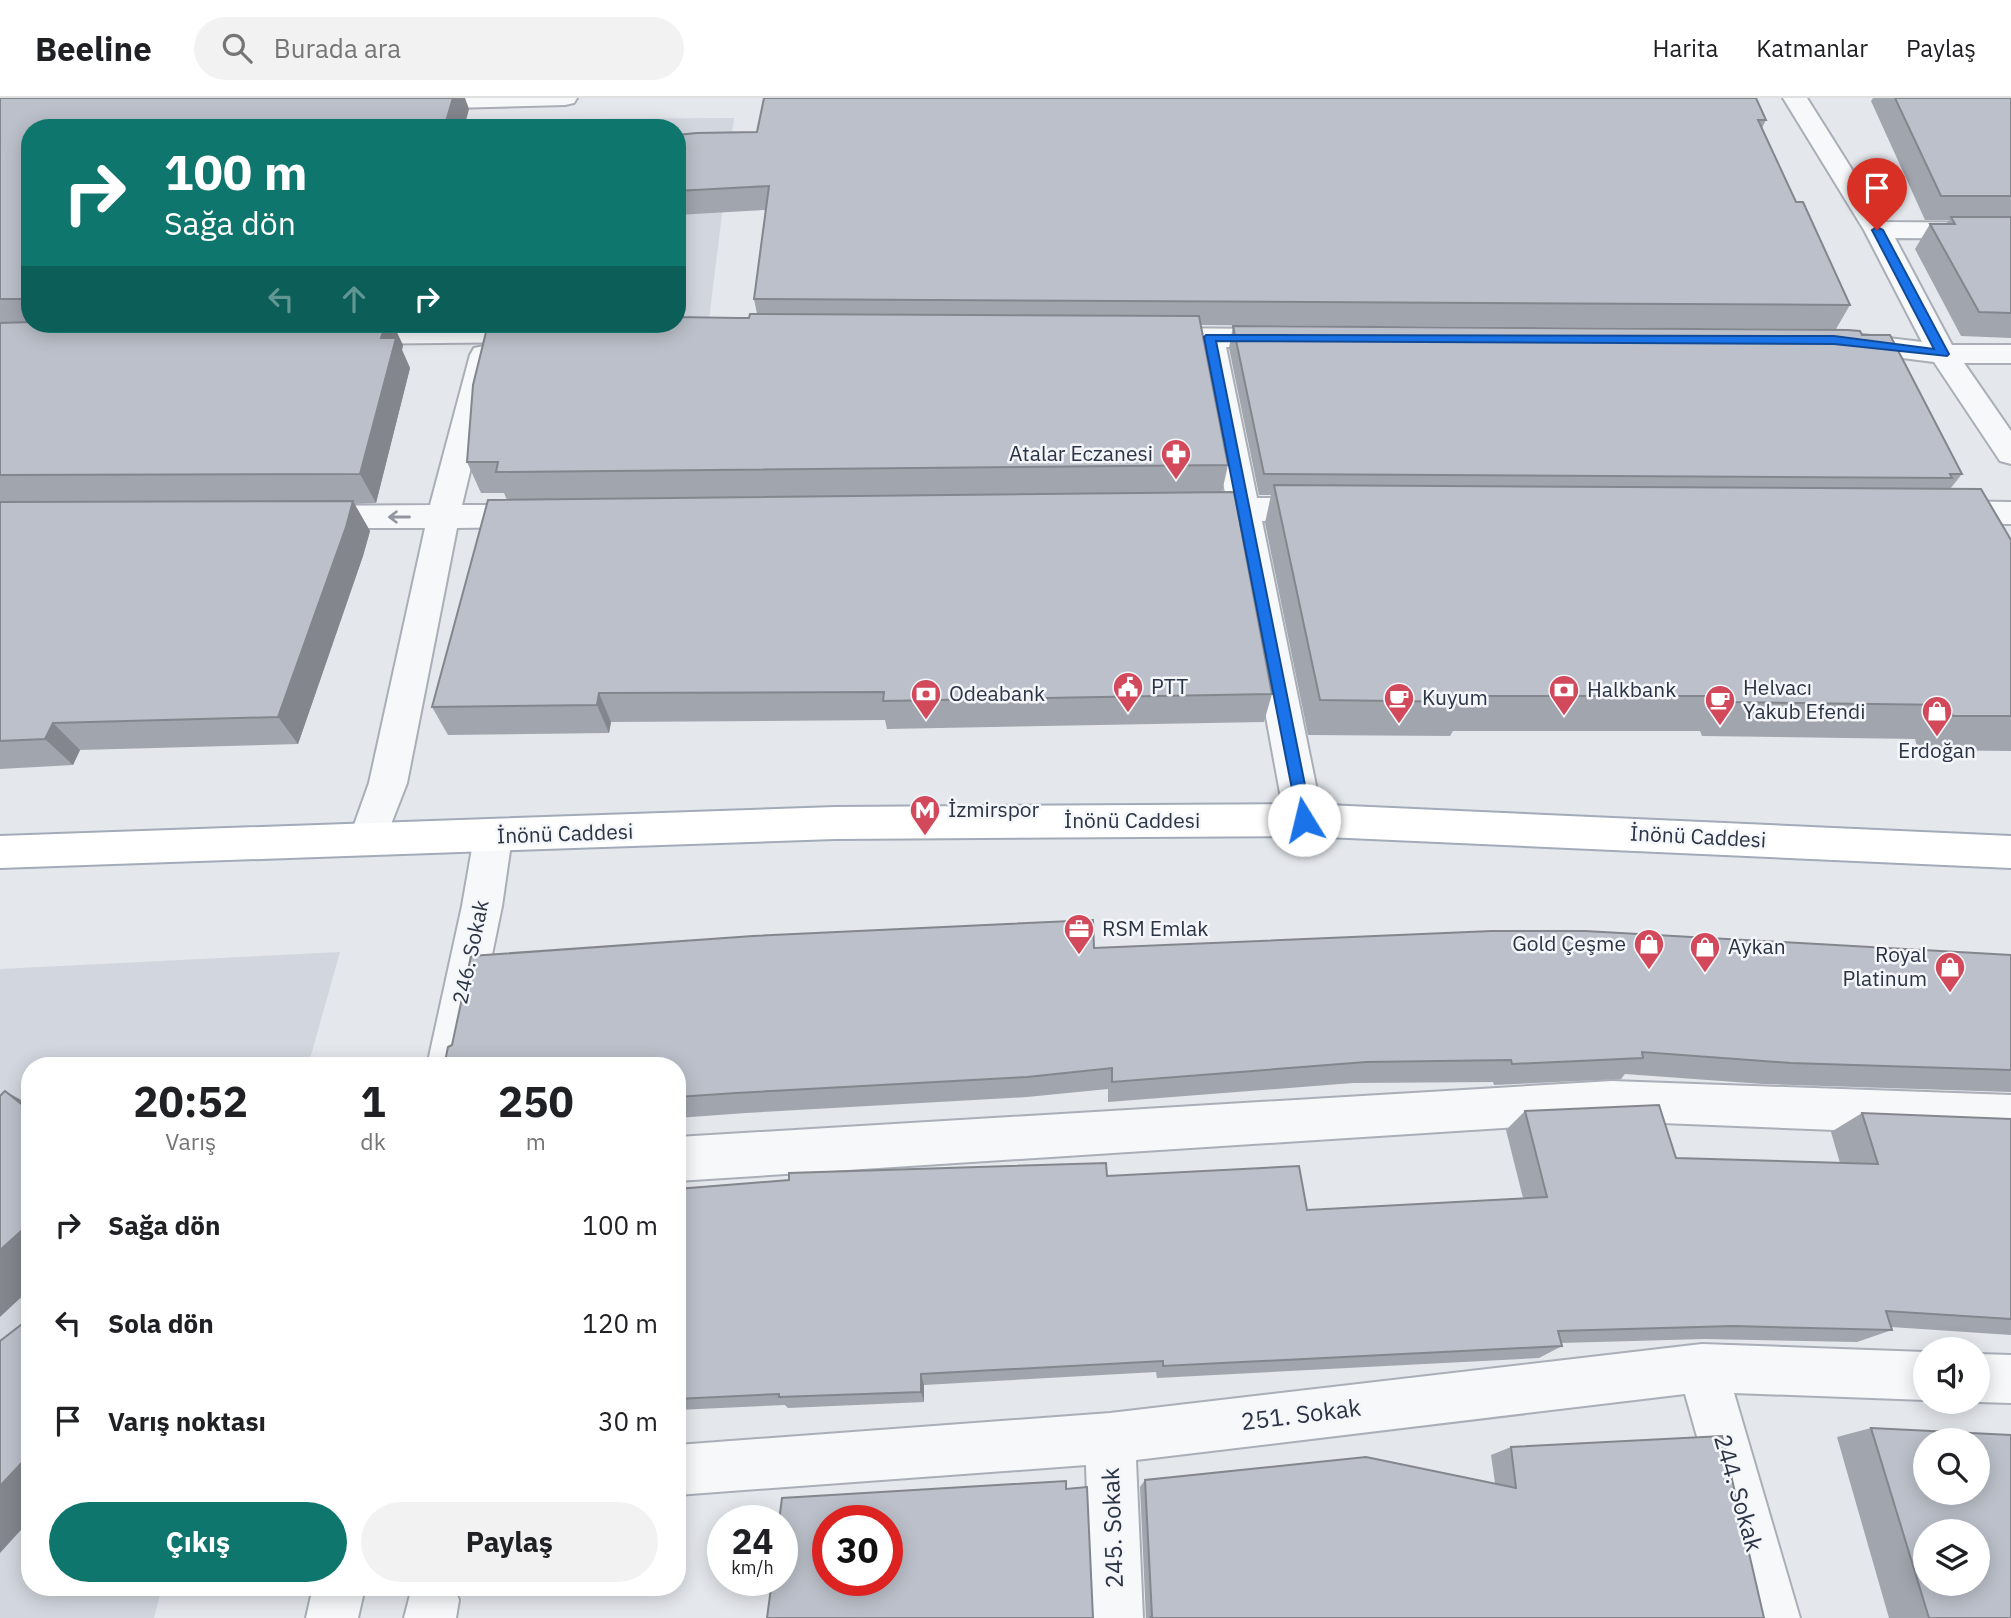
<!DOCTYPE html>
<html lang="tr">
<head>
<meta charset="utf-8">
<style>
  :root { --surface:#fff; --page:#f2f2f2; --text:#202124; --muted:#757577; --line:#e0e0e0; --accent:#0f766e }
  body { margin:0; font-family:"IBM Plex Sans",sans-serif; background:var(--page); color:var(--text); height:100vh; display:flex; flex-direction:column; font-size:26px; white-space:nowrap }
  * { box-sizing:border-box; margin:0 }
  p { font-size:23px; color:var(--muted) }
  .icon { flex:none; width:38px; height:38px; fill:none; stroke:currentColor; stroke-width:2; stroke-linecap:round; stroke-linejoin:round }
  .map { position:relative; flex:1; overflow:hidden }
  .side { position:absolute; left:21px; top:959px; width:665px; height:539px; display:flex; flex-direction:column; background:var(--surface); border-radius:28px; box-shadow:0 4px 18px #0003 }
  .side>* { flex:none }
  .guide { position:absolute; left:21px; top:21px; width:665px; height:214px; border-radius:28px; box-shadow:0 4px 18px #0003; background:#0f766e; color:#fff; overflow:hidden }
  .buttons { position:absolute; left:1913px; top:1239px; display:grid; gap:14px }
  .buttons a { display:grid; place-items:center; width:77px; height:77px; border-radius:50%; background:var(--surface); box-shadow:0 4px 18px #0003; font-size:35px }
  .speed { position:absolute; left:707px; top:1407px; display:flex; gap:14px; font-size:35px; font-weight:700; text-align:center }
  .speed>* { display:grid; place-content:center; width:91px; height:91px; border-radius:50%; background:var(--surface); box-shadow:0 4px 18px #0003; line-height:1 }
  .speed small { font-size:18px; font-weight:400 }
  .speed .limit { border:10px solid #d22; background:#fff; color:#111 }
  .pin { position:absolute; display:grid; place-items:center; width:60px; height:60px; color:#fff; margin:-72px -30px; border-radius:50% 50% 50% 0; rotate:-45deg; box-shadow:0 0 7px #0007 }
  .pin .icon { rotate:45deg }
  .me { position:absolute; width:77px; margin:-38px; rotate:351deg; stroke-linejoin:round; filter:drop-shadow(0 0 5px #0008) }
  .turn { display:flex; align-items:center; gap:24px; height:147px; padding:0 28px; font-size:32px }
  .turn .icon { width:91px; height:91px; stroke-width:2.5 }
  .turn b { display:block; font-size:49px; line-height:60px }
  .lanes { display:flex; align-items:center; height:66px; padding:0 28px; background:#0003; justify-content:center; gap:35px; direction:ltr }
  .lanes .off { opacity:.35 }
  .eta { display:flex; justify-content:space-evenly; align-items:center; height:119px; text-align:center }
  .eta b { font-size:42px; font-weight:700; line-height:49px }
  .action { display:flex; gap:14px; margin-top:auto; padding:14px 28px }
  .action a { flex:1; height:80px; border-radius:42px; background:var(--accent); color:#fff; font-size:28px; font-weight:700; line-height:80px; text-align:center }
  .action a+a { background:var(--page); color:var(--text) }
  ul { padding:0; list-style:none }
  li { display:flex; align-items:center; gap:21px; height:98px; padding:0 28px }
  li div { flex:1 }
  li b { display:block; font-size:26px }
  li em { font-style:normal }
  header { display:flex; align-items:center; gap:42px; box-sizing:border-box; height:98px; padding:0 35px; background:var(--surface); border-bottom:2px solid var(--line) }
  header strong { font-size:33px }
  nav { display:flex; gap:38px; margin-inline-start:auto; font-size:24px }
  .search { width:490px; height:63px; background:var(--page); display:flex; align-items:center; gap:18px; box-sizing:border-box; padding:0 24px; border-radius:38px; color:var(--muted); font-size:26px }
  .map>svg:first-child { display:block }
  .built { fill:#d2d6de }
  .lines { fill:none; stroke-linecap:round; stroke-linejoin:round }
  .minor-casing { stroke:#a9aeb7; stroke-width:4 }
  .major-casing { stroke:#a3abb8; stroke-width:4 }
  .minor { fill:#f7f8fa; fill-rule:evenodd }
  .major { fill:#fff; fill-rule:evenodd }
  .wall { fill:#a1a5ae }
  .shaded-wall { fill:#83868d }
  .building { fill:#bbc0ca; stroke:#83868d; stroke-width:2; fill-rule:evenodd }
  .oneway { stroke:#9196a0 }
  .route { fill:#1a73e8; stroke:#114b97; stroke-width:2 }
  .labels { text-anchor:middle; stroke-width:5; stroke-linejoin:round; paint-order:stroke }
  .poi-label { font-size:21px; fill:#2b3445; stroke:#f4f6f9; text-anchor:start }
  .street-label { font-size:21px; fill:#2b3445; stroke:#f4f6f9 }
  .near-street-label { font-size:24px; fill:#2b3445; stroke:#f4f6f9 }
</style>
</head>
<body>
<header>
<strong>Beeline</strong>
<div class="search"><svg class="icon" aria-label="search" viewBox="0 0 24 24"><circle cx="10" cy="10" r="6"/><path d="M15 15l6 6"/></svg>Burada ara</div>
<nav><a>Harita</a><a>Katmanlar</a><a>Paylaş</a></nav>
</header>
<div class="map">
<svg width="2011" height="1520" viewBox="0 0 2011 1520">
  <rect width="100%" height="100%" fill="#e4e7ec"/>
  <!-- built -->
  <g class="built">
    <path d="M 734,20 L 708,229 L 677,226 L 677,30 L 543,30 L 545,21 Z"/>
    <path d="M 340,854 L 308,968 L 30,968 L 30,1489 L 162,1489 L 154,1520 L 0,1520 L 0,871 Z"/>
  </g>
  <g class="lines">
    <!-- minor casing -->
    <g class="minor-casing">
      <g id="minor">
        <path d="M 404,0 L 577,0 L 574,5 L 565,7 L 413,11 L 404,9 L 401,4 Z"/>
        <path d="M 1783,0 L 1807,0 L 1885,124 L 2011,125 L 2011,141 L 1895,140 L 1952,247 L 2011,247 L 2011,265 L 1964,265 L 2011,333 L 2011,366 L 2000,363 L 1934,264 L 1846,253 L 1836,250 L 1832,244 L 1836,238 L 1846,235 L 1922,244 L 1864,132 Z"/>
        <path d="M 537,226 L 547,229 L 551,235 L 547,241 L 537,244 L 345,246 L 335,243 L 331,237 L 335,231 L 345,228 Z"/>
        <path d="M 1150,230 L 1282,231 L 1292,234 L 1296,240 L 1292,246 L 1282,249 L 1226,249 L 1257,400 L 1319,400 L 1330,403 L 1335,411 L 1330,419 L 1319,422 L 1262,423 L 1323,722 L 1317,733 L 1304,738 L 1291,733 L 1285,722 L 1230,423 L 1184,423 L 1173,420 L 1168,412 L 1173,404 L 1184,401 L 1226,400 L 1197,248 L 1150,248 L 1140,245 L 1136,239 L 1140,233 Z"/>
        <path d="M 484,248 L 494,250 L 498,257 L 462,407 L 535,407 L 546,410 L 551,418 L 546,426 L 535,429 L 457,430 L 407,685 L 381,752 L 368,757 L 355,752 L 349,741 L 369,685 L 425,430 L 309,430 L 298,427 L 293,419 L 298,411 L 309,408 L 430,407 L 470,257 L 474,250 Z"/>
        <path d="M 1943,403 L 2011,404 L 2011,426 L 1943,425 L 1932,422 L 1927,414 L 1932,406 Z"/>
        <path d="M 493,723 L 506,728 L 512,739 L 502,808 L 469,968 L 427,968 L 462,808 L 474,739 L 480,728 Z"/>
        <path d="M 1612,983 L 2011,997 L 2011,1039 L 1612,1023 L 677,1083 L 677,1039 Z"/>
        <path d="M 1702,1246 L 1925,1254 L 1925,1302 L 1734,1295 L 1800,1520 L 1748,1520 L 1685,1296 L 1136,1362 L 1143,1520 L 1091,1520 L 1086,1367 L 677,1397 L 677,1347 L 1110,1315 Z"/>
        <path d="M 1978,1256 L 2011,1257 L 2011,1305 L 1977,1304 Z"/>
        <path d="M 313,1489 L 365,1489 L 358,1520 L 306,1520 Z"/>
        <path d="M 412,1489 L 454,1489 L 459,1502 L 456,1520 L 404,1520 Z"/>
      </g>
    </g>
    <!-- major casing -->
    <g class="major-casing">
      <path id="major" d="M 1304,706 L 2011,738 L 2011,770 L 1304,738 L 835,741 L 0,770 L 0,738 L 835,709 Z"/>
    </g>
    <!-- minor -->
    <use href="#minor" class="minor"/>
    <!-- major -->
    <use href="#major" class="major"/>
  </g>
  <!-- wall -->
  <g class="wall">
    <path d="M 0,0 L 469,11 L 30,30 L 30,226 L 403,247 L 402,252 L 410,270 L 376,405 L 354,406 L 370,433 L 363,458 L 298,646 L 80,652 L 73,667 L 0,671 Z"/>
    <path d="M 1873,0 L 2011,0 L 2011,240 L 1961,238 L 1915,151 L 1930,126 L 1946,126 L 1949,122 L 1925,122 L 1871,3 Z"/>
    <path d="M 1766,22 L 1762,30 L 1796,104 L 1850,207 L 1836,231 L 1201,227 L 1228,367 L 1222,394 L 1272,596 L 1264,624 L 887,631 L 885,622 L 611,624 L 609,635 L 448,637 L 432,609 L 507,402 L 504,395 L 481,395 L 467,364 L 738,220 L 749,220 L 757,216 L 754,201 L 766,112 L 677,117 L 677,37 Z"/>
    <path d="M 1233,228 L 1862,237 L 1962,376 L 1950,391 L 2011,442 L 2011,653 L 1918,652 L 1915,641 L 1702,638 L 1700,633 L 1453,633 L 1450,638 L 1308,637 L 1265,425 L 1271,397 L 1259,397 L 1229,250 Z"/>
    <path d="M 1094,850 L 2011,857 L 2011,994 L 1763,986 L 1625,976 L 1621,981 L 1494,987 L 1493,984 L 1353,985 L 1108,1004 L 1108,991 L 1027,999 L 746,1015 L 677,1020 L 677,968 Z"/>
    <path d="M 1525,1013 L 1676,1060 L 1840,1065 L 1831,1034 L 1862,1015 L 2011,1021 L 2011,1237 L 1891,1229 L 1892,1232 L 1857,1244 L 1704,1241 L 1561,1245 L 1562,1248 L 1539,1260 L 1157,1280 L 1156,1274 L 924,1287 L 924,1304 L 788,1310 L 785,1307 L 677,1312 L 677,1091 L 1107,1078 L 1307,1112 L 1523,1100 L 1506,1032 Z"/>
    <path d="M 1871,1330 L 2011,1520 L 1889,1520 L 1837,1339 Z"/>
    <path d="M 1511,1349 L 1764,1520 L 1146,1520 L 1140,1389 L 1145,1382 L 1495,1385 L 1491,1357 Z"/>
  </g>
  <!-- shaded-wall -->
  <g class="shaded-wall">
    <path d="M 453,0 L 465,0 L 469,11 L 464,30 L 444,30 Z"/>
    <path d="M 386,226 L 393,226 L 403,247 L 402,252 L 410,270 L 376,405 L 360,376 L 381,240 Z"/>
    <path d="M 353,403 L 370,433 L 363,458 L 298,646 L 278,619 Z"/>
    <path d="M 599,595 L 611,624 L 609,635 L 597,607 Z"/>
    <path d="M 53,625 L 80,652 L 73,667 L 45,641 Z"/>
    <path d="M 5,993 L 30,1007 L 30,1013 Z"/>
    <path d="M 30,1125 L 30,1191 L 0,1219 L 0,1152 Z"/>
    <path d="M 921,1276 L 924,1287 L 924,1304 L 921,1294 Z"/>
    <path d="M 30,1356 L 30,1422 L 0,1455 L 0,1388 Z"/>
  </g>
  <!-- building -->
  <g class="building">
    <path d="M 0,0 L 453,0 L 444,30 L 30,30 L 30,201 L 0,201 Z"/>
    <path d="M 764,0 L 1756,0 L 1766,22 L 1758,22 L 1796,104 L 1803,104 L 1850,207 L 754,201 L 769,88 L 677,93 L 677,37 L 697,35 L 757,34 Z"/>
    <path d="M 1895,0 L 2011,0 L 2011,98 L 1941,98 Z"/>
    <path d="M 1951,119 L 2011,119 L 2011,215 L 1979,214 L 1930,126 L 1955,126 Z"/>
    <path d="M 750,216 L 1199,218 L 1228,367 L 496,374 L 498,364 L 467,364 L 473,287 L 488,226 L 677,226 L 677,219 L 738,220 L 749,220 Z"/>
    <path d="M 30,224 L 30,226 L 386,226 L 381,240 L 396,240 L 360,376 L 0,377 L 0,225 Z"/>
    <path d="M 1233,228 L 1848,232 L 1860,233 L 1862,237 L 1890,237 L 1962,376 L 1950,376 L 1952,380 L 1264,376 Z"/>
    <path d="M 1274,387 L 1981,391 L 2011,442 L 2011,618 L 1953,618 L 1949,607 L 1728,604 L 1726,598 L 1466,598 L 1467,604 L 1320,602 Z"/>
    <path d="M 1234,394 L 1272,596 L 883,603 L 884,594 L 599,595 L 597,607 L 432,609 L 488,402 Z"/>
    <path d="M 353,403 L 346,429 L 278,619 L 53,625 L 45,641 L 0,643 L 0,404 Z"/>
    <path d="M 1093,822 L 1094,850 L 1492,833 L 1585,833 L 2011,857 L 2011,972 L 1791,965 L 1642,954 L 1643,960 L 1512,966 L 1511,962 L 1366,964 L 1112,984 L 1112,970 L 1027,979 L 736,995 L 677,999 L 677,968 L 444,968 L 448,949 L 452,947 L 471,858 L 753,838 Z"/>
    <path d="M 5,993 L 30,1013 L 30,1125 L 0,1152 L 0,998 Z"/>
    <path d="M 1659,1007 L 1676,1060 L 1878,1066 L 1862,1015 L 2011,1021 L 2011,1221 L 1886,1213 L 1892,1232 L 1733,1228 L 1558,1233 L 1562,1248 L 1163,1268 L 1163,1263 L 921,1276 L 921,1294 L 779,1299 L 779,1296 L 677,1301 L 677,1091 L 789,1082 L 789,1075 L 1106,1065 L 1107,1078 L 1299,1068 L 1307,1112 L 1547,1099 L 1525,1013 Z"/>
    <path d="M 30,1220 L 30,1356 L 0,1388 L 0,1243 Z"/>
    <path d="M 1871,1330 L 2011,1337 L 2011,1520 L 1929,1520 ZM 1925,1342 L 1978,1342 L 1978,1395 L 1925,1395 ZM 1925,1433 L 1978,1433 L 1978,1486 L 1925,1486 Z"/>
    <path d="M 1722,1338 L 1764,1520 L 1150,1520 L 1152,1518 L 1145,1382 L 1366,1359 L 1516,1390 L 1511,1349 Z"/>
    <path d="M 1066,1383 L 1066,1391 L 1087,1389 L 1093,1520 L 767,1520 L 772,1482 L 782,1482 L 782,1423 L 779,1423 L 782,1400 ZM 828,1423 L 887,1423 L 887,1482 L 828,1482 Z"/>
  </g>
  <!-- one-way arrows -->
  <defs><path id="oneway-shaft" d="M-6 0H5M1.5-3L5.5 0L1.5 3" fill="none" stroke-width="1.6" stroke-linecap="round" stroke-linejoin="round" transform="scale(1.75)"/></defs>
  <use class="oneway" href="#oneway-shaft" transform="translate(399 419) rotate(180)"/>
  <!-- route -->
  <path class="route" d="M 1877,129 L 1883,132 L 1949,256 L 1947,258 L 1834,246 L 1216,243 L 1312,722 L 1304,729 L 1299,727 L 1204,239 L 1206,237 L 1834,238 L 1934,251 L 1872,132 Z"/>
  <!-- icons -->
  <defs>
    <g id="pharmacy-pin" transform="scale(1.575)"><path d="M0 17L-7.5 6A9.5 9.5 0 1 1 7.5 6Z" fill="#d1495b" stroke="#f4f6f9"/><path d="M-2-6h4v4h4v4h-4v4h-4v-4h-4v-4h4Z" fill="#fff"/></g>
    <g id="civic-pin" transform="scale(1.575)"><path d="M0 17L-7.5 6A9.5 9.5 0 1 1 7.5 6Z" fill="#d1495b" stroke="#f4f6f9"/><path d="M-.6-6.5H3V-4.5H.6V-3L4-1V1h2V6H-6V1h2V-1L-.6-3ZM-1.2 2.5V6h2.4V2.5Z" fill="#fff"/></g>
    <g id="bank-pin" transform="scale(1.575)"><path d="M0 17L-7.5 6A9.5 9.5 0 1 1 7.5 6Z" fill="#d1495b" stroke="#f4f6f9"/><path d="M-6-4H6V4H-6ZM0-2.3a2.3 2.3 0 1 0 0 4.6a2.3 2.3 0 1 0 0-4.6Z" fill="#fff"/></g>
    <g id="cafe-pin" transform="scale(1.575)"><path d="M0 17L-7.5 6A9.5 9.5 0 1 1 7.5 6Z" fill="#d1495b" stroke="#f4f6f9"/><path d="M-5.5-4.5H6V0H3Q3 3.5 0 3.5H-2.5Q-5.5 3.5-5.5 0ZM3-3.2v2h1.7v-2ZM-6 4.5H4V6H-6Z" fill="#fff"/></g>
    <g id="shop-pin" transform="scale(1.575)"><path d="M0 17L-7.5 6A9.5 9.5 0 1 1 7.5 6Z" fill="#d1495b" stroke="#f4f6f9"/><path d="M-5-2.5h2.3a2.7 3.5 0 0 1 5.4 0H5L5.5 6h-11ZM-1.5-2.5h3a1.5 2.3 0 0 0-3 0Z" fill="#fff"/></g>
    <g id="metro-pin" transform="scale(1.575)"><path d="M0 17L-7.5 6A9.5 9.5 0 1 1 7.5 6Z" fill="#d1495b" stroke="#f4f6f9"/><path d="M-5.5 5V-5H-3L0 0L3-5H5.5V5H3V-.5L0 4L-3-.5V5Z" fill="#fff"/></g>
    <g id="office-pin" transform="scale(1.575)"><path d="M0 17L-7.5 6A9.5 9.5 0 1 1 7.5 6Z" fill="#d1495b" stroke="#f4f6f9"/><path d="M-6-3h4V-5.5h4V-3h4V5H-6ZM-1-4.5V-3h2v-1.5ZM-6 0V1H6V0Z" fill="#fff"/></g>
  </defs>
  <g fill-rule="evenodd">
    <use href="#pharmacy-pin" x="1176" y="356"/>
    <use href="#civic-pin" x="1128" y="589"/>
    <use href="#bank-pin" x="1564" y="592"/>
    <use href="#bank-pin" x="926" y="596"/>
    <use href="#cafe-pin" x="1399" y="600"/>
    <use href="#cafe-pin" x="1720" y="602"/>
    <use href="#shop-pin" x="1937" y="613"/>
    <use href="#metro-pin" x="925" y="712"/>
    <use href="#office-pin" x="1079" y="831"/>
    <use href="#shop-pin" x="1649" y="846"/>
    <use href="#shop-pin" x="1705" y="849"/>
    <use href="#shop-pin" x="1950" y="869"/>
  </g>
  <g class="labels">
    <!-- poi labels -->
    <g class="poi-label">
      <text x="1153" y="363" text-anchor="end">Atalar Eczanesi</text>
      <text x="1151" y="596">PTT</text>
      <text x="1743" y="597">Helvacı<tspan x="1743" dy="24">Yakub Efendi</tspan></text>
      <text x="1587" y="599">Halkbank</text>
      <text x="949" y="603">Odeabank</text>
      <text x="1422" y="607">Kuyum</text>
      <text x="1937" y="660" text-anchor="middle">Erdoğan</text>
      <text x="948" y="719">İzmirspor</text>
      <text x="1102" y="838">RSM Emlak</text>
      <text x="1626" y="853" text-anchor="end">Gold Çeşme</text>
      <text x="1728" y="856">Aykan</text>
      <text x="1927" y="864" text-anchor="end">Royal<tspan x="1927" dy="24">Platinum</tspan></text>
    </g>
    <!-- street labels -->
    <g class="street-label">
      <text x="1132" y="730">İnönü Caddesi</text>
      <text transform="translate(565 736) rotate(-2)" y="7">İnönü Caddesi</text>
      <text transform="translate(1698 739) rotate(3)" y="7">İnönü Caddesi</text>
      <text transform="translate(471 854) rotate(-78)" y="7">246. Sokak</text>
    </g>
    <!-- near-street labels -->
    <g class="near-street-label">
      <text transform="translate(1301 1317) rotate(-7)" y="8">251. Sokak</text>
      <text transform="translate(1738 1395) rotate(74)" y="8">244. Sokak</text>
      <text transform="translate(1113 1430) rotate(-92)" y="8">245. Sokak</text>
    </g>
  </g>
</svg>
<div class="buttons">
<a><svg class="icon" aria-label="sound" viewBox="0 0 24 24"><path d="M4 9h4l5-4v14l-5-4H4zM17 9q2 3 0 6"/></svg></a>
<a><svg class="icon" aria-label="search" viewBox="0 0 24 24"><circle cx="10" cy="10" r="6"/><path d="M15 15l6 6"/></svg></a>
<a><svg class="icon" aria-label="layers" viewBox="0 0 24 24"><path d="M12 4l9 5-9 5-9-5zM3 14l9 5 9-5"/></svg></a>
</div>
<div class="speed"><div>24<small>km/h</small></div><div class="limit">30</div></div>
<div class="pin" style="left:1877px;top:132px;background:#d93025"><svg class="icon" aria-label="arrive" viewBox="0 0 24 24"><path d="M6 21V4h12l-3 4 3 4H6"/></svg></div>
<svg class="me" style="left:1304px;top:722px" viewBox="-20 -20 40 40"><circle r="19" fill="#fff"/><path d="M0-13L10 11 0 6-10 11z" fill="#1a73e8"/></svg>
<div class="guide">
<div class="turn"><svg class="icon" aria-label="right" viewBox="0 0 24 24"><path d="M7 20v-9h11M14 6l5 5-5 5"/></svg><div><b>100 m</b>Sağa dön</div></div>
<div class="lanes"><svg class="icon off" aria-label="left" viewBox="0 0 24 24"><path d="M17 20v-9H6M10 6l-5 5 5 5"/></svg><svg class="icon off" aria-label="ahead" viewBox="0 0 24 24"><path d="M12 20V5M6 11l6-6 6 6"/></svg><svg class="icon" aria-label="right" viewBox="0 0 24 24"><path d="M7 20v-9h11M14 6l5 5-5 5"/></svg></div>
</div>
<section class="side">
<div class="eta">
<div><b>20:52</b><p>Varış</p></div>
<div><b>1</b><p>dk</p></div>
<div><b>250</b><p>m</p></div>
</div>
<ul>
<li><svg class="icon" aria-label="right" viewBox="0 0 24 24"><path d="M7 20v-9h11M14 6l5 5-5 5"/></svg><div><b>Sağa dön</b></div><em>100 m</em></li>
<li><svg class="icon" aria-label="left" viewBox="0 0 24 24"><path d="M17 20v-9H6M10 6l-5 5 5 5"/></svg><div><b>Sola dön</b></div><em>120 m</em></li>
<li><svg class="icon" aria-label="arrive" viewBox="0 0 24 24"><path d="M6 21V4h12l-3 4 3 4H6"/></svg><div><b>Varış noktası</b></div><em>30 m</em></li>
</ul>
<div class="action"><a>Çıkış</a><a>Paylaş</a></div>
</section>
</div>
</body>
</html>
